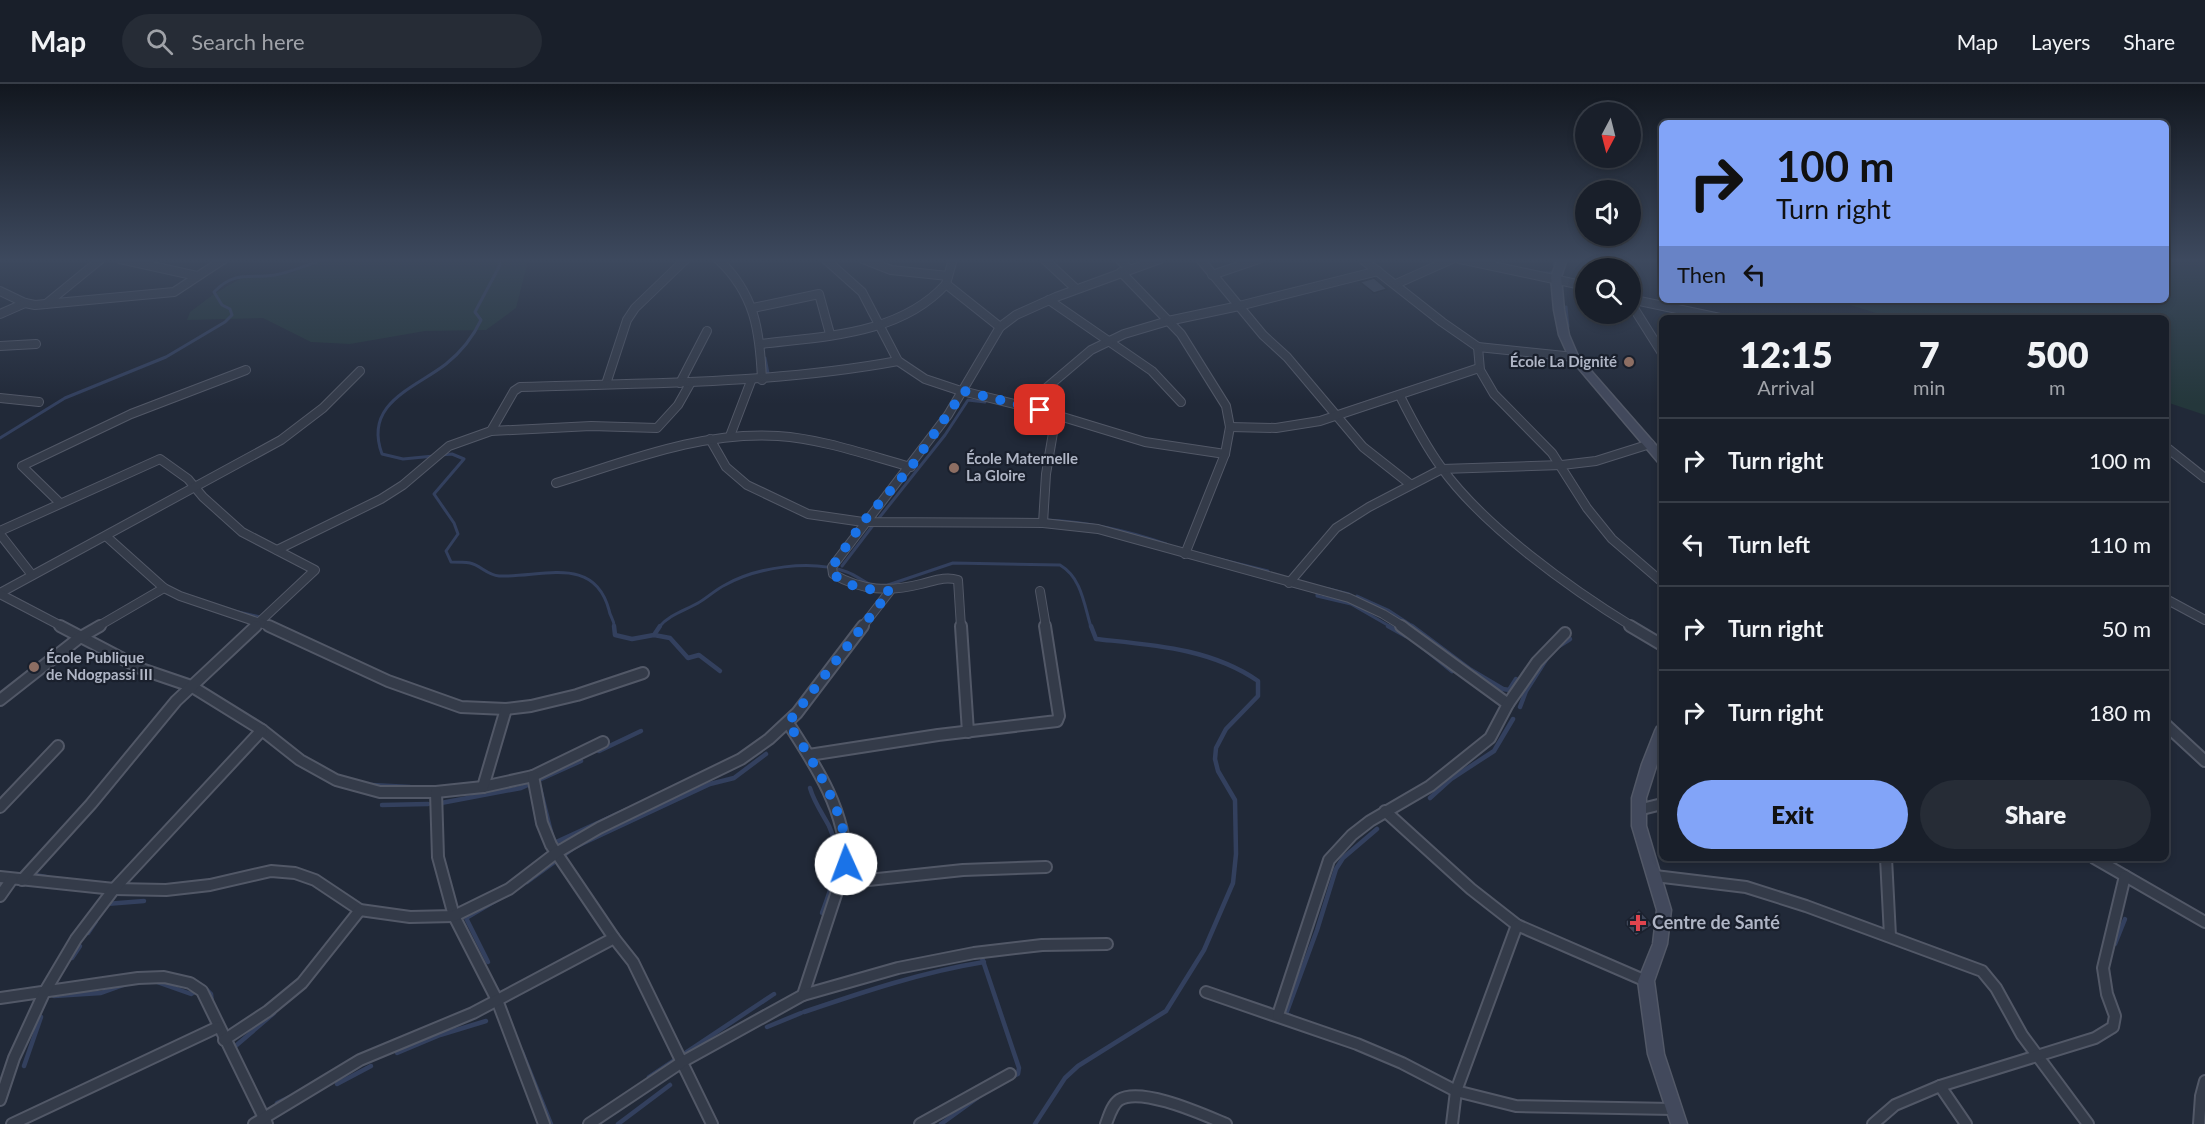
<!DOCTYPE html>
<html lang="en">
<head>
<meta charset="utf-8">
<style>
  :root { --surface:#191f2a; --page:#262c36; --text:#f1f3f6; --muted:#9fa2a8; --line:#373d47; --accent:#82a4f8 }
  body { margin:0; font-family:Lato,sans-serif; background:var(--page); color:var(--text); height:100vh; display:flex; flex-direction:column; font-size:22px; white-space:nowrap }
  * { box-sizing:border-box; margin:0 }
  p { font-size:20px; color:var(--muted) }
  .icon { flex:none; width:33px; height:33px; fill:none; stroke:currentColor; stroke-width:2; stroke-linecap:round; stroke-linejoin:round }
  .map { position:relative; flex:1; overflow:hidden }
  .drawer { position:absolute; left:1659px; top:231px; width:510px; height:546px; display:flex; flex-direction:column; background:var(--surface); border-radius:9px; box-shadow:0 3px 9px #0003,0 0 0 2px var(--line) }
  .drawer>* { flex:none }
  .banner { position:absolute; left:1659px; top:36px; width:510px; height:183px; border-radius:9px; box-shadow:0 3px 9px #0003,0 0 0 2px var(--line); background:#82a4f8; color:#111; overflow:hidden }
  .needle { width:39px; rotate:187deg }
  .fabs { position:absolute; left:1575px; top:18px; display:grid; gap:12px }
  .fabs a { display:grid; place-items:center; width:66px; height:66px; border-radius:50%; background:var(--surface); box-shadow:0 3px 9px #0003,0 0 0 2px var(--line); font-size:30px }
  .pin { position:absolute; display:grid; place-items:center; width:51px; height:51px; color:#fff; margin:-26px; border-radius:12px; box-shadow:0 3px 9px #0006 }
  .me { position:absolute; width:66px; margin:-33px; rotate:358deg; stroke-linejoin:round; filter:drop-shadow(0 0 4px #0008) }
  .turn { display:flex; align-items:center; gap:21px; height:126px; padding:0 18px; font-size:27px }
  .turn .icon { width:78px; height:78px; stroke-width:2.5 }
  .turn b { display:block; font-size:42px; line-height:51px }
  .then { display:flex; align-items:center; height:57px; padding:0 18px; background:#0003; gap:12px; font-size:22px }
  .eta { display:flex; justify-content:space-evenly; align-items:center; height:102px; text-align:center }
  .eta b { font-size:36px; font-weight:800; line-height:42px }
  .action { display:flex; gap:12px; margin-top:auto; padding:12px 18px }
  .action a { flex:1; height:69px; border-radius:36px; background:var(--accent); color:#111; font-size:24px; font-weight:800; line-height:69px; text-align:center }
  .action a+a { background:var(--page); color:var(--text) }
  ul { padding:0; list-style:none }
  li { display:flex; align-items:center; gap:18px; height:84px; padding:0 18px; border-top:2px solid var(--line) }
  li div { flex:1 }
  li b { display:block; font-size:22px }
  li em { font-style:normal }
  header { display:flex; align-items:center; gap:36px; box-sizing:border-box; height:84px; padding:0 30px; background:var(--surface); border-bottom:2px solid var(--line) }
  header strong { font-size:28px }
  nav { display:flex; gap:33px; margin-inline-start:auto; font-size:21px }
  .search { width:420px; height:54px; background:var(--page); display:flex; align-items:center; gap:15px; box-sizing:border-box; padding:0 21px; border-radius:33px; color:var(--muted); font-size:22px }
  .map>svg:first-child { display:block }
  .green { fill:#24373b }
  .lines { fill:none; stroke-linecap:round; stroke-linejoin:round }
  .stream-far1 { stroke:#33405e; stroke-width:3 }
  .stream { stroke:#33405e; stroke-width:4.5 }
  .building { fill:#3d4659; stroke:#1c222f; stroke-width:1.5 }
  .street-far1-casing { stroke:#525867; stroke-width:10 }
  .street-casing { stroke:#525867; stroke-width:14 }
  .secondary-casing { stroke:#525867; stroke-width:3 }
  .street-far1 { stroke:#343b49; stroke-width:8 }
  .street { stroke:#343b49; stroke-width:10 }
  .secondary { fill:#42495c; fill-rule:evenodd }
  .route { stroke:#1a73e8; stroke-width:10; stroke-dasharray:0 18 }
  .education-dot { fill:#8d6e63; stroke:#1a202d; stroke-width:2 }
  .health-dot { fill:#e0444e; stroke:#1a202d; stroke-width:2 }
  .labels { text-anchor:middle; stroke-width:4.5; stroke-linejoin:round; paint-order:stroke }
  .poi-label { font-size:15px; font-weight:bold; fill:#afb5c5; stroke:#1a202d; text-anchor:start }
  .near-poi-label { font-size:18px; font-weight:bold; fill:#afb5c5; stroke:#1a202d; text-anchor:start }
</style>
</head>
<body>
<header>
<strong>Map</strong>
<div class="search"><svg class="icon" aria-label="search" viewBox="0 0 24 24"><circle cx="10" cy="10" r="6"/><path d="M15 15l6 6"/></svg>Search here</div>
<nav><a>Map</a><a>Layers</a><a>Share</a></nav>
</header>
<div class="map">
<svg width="2205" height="1040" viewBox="0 0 2205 1040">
  <rect width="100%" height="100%" fill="#212938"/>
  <!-- green -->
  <g class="green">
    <path d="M 322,175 L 527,175 L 528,177 L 516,224 L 486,246 L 425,247 L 350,260 L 311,258 L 263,234 L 187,236 L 190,228 L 214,210 L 243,193 L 292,189 Z"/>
    <path d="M 2166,175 L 2205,175 L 2205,331 L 2166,318 L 2166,234 L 1892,234 L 1834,216 L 2166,216 Z"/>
  </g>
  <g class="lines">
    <!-- stream-far1 -->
    <g class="stream-far1">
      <path d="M 1540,189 L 1555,189 L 1554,178 L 1557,175"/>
      <path d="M 1566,223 L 1568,243"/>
      <path d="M 765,274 L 768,289"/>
      <path d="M 0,354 L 65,314 L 166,273 L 225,238 L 232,231 L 230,225 L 222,221 L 214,208 C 235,186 249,195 275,191 C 292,188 309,180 325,175"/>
      <path d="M 441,371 L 452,370 L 464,375 L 434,410 L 454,439 L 458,450 L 446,467 L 451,478 C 457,478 464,478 470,479 C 480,481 487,491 499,492 C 541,494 594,470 609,526 C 610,533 615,537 614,543"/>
      <path d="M 434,372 L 403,375 L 382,370 C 363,319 415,304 446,280 C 461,268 473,253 481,236 L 475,228 L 500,181 L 499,175"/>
      <path d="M 879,434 L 945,351 L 968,316 L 985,318"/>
      <path d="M 1047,436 C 1089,438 1126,446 1166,460"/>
      <path d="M 1219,475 L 1268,487"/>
      <path d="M 842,482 L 874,440"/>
      <path d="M 888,501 L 953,479 L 1060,481 C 1082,494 1084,521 1091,543"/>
      <path d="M 1329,505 L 1349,510"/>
      <path d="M 1317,509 L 1317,512 L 1351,520 L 1391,543"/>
      <path d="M 1357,512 L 1388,526 L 1414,543"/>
      <path d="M 234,527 L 260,533"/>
      <path d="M 659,543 C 669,531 684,527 698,519 C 707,514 715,506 725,501 C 757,483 811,475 847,488 C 855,491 863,497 871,501"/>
    </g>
    <!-- stream -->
    <g class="stream">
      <path d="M 614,542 L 615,551 L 632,555 L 654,551 L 670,554 L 688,574 L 699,571 L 720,587"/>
      <path d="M 1388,542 L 1406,552"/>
      <path d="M 1412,542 L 1471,586 L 1503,605 L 1509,606 L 1516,595"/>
      <path d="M 654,551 L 660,542"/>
      <path d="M 1420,561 L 1452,587"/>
      <path d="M 1559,562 L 1570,555"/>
      <path d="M 1520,623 L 1526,607 L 1547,574"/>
      <path d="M 599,667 L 641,647"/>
      <path d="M 372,701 L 410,703"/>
      <path d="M 540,704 L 552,752"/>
      <path d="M 810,704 C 814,718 822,729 829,742 C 844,773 833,799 822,829"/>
      <path d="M 1430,714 L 1451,695 L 1494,667 L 1513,635"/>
      <path d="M 382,721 L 428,720"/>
      <path d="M 441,722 L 441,719 L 521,704 L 581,677"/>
      <path d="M 554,759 L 628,725"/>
      <path d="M 35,791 L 46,793"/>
      <path d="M 527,798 L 575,763 L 710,700 L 734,694 L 766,670"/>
      <path d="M 106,820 L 144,817"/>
      <path d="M 88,849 L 96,837"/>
      <path d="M 2115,860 L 2125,835"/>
      <path d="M 981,871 L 1019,984 L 1018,990 L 1011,993"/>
      <path d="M 72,874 L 80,862"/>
      <path d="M 488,878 L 466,834 L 500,814"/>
      <path d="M 157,898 L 191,910 L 198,906"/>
      <path d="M 204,903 L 211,910 L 212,919"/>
      <path d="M 54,912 L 101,909 L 129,899"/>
      <path d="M 804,928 C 863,908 922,888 984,878"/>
      <path d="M 1291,932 L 1286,930 L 1317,846 L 1336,785 L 1343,774 L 1377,745"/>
      <path d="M 767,943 L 801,929"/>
      <path d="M 232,965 L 274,929"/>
      <path d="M 522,968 L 551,1040"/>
      <path d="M 397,969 L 440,951 L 486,937"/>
      <path d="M 24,982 L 41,933"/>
      <path d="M 649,993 L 774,910"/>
      <path d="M 337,1000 L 371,982"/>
      <path d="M 277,1019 L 290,1013"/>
      <path d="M 618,1040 L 670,1001"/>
      <path d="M 941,1040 L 977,1014"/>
      <path d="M 1035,1040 L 1065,994 L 1078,982 L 1166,927 L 1204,866 L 1233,799 L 1236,770 L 1235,716 L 1218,687 L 1215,675 L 1216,664 L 1226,645 L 1258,612 L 1258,597 C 1210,564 1152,561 1096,555 L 1091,542"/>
    </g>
  </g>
  <!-- building -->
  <g class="building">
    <path d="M 1374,194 L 1387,205 L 1374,209 L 1360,198 Z"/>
    <path d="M 1639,826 L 1653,841 L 1636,852 L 1626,841 L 1626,837 Z"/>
  </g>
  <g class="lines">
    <!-- street-far1 casing -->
    <g class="street-far1-casing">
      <g id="street-far1">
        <path d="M 120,175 L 197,192"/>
        <path d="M 718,175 C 755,210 760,247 762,296"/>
        <path d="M 825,175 L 862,208 L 898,277 L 925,295 L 958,306 L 1043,327 L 1145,358 L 1225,370"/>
        <path d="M 863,175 L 891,186 L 948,192"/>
        <path d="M 953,175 L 946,200 L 1000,243"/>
        <path d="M 1044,175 L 1075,204"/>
        <path d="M 1119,175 L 1129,185"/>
        <path d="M 1200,175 L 1263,251 L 1287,273 L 1363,363 L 1410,400"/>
        <path d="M 1362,175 L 1442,238 L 1478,263 L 1574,273"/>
        <path d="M 1460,175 L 1586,202"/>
        <path d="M 1121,188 L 1181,250 L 1226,322 L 1230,343 L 1225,370 L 1185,470"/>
        <path d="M 1212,191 L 1259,175"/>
        <path d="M 1396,200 L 1452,175"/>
        <path d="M 0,207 L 25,219 L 35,221 L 174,208 L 224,175"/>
        <path d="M 1630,215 L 1720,234"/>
        <path d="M 1049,216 L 1152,287 L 1181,318"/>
        <path d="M 1630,218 L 1662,269"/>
        <path d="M 46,220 L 101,175"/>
        <path d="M 753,224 L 819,210 L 830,250"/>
        <path d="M 0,230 L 25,219"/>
        <path d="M 761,260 C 825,252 900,251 946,200"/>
        <path d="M 0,262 L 36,260"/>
        <path d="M 1478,263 L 1480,286 L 1494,310 L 1552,369 L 1587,424 L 1612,455 L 1662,498"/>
        <path d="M 680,299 L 707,247"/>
        <path d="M 606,300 L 627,236 L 635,224 L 686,175"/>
        <path d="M 1400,312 C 1412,336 1425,361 1441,383 C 1483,442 1571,505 1633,543"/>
        <path d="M 0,314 L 39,318"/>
        <path d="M 1025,322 L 1091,266 L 1124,250 L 1168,237 L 1239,222 L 1378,187"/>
        <path d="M 1230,343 L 1276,344 L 1320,337 L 1479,284"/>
        <path d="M 491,347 L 591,342 L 657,344 L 678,321 L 691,298"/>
        <path d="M 730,352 L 751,297"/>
        <path d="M 710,355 L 726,383 L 747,401 L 808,430 L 863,438 L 1043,439 L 1098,445 L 1349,514 L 1383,530 L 1404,543"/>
        <path d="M 2166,363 L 2205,394"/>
        <path d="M 556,399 C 628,377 701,347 778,352 C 823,355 867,371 911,383"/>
        <path d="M 60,419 L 22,382 L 131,330 L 246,286"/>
        <path d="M 1043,439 L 1046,390 L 1056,331"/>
        <path d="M 0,447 L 160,375 L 188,395 L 203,413 L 242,448 L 315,486 L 254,543"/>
        <path d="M 0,450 L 32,491"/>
        <path d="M 107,453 L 164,504 L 180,512 L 272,543"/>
        <path d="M 277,466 L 381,415 L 403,401 L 449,362 L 491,347 L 514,307 L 520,303 C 647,299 773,300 898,277"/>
        <path d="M 1289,499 L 1336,444 L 1369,423 L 1442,385 L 1562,381 L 1596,377 L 1650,360"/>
        <path d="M 1040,507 L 1046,543"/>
        <path d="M 0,509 L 281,356 L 323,324 L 360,287"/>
        <path d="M 0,510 L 63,543"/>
        <path d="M 2166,515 L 2205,536"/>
        <path d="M 97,543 L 164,504"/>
        <path d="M 862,543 L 890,507"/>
        <path d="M 961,543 L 958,496 C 945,492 934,497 921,500 C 889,508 862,507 833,490 L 832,483 L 948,331 L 1000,243 L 1016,231 L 1056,213 L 1160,175"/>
      </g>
    </g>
    <!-- street casing -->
    <g class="street-casing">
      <g id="street">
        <path d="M 60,542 L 144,586 L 191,602 L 262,646 L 300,676 L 336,696 L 380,708 L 436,708 L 483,703 L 533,692 L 603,658"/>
        <path d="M 269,542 L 388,597 L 461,623 L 506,625 L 531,622 L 577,611 L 643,589"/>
        <path d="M 961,542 L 968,648"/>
        <path d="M 1401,542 L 1508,620"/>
        <path d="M 1630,542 L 1662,561"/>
        <path d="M 0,616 L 79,554 L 100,542"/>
        <path d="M 788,639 C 816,682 846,727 846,780 L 803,911"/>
        <path d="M 2166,641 L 2205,677"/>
        <path d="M 809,671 L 938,651 L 1057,637 L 1059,632 L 1045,542"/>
        <path d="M 533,692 L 542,739 L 551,761 L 614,854"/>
        <path d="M 483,703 L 506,625"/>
        <path d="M 436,708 L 438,773 L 454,832 L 497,916 L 544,1040"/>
        <path d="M 0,723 L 58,662"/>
        <path d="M 1638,726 L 1662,720"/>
        <path d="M 1385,727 L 1471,805 L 1517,841 L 1646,897"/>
        <path d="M 1886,774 L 1890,852"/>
        <path d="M 2094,774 L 2205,838"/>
        <path d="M 1655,792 L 1746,803 L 1806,822 L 1982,887 L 1996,904 L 2022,951 L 2088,1040"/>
        <path d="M 0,793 L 114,805 L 166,806 L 210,801 L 271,787 L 295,789 L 315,796 L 360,826 L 410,833 L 454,832 L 509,805 L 556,769 L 599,744 L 741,675 L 769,655 L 797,629 L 863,542"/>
        <path d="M 22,796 L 91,720 L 176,617 L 256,542"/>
        <path d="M 840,799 L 963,786 L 1046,783"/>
        <path d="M 0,812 L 12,795"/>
        <path d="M 1206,908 L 1357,960 L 1402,979 L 1456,1007 L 1516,1022 L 1673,1025"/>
        <path d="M 0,914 L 138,894 L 164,893 L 190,899 L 202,907 L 267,1040"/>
        <path d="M 1278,931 L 1329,776 L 1352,751 L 1370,737 L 1430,702 L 1490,654 L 1508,620 L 1537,578 L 1565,549"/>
        <path d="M 224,956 L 268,927 L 302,899 L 360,826"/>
        <path d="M 1940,1002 L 1966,1040"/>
        <path d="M 0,1016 L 14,974 L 44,909 L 76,855 L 114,805 L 262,646"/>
        <path d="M 12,1040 L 218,943"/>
        <path d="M 254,1040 L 360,976 L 473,929 L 614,854 L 633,878 L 712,1040"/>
        <path d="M 589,1040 L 682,978 L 803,911 L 898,884 L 974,869 L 1042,861 L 1107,860"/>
        <path d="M 920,1040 L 1010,990"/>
        <path d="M 1106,1040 C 1109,1032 1112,1021 1119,1016 C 1141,1002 1204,1031 1226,1040"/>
        <path d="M 1452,1040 L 1456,1007 L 1517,841"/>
        <path d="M 1873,1040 L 1895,1021 L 1940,1002 L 2095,954 L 2113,943 L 2115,932 L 2107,910 L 2103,884 L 2125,792"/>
        <path d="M 2199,1040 L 2201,1012 L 2205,997"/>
      </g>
    </g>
    <!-- secondary casing -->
    <g class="secondary-casing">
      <g id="secondary">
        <path d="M 1558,175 L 1567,175 L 1561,193 L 1564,226 L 1569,251 L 1578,272 L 1662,368 L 1662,379 L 1658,378 L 1569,273 L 1559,251 L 1554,226 L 1551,193 Z"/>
        <path d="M 1662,642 L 1662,664 L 1646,714 L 1646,742 L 1671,826 L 1667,860 L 1654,897 L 1664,970 L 1687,1040 L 1671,1040 L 1648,970 L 1638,897 L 1653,860 L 1657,826 L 1632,742 L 1632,714 L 1642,680 L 1655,647 L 1657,643 Z"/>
      </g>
    </g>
    <!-- street-far1 -->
    <use href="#street-far1" class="street-far1"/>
    <!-- street -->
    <use href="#street" class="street"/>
    <!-- secondary -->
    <use href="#secondary" class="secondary"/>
  </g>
  <!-- sky -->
  <linearGradient id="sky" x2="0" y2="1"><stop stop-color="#12171f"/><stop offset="0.55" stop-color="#3d495e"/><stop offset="1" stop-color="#3d495e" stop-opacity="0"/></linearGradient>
  <rect width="2205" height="320" fill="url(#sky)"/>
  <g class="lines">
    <!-- route -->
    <path class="route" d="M 846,780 C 851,734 812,676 788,639 L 890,507 C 871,506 844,504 831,487 L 832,483 L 863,438 L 911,383 L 964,307 L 1040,326"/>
  </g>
  <!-- markers -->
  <g class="education-dot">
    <circle cx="1629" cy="278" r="6"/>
    <circle cx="954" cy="384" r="6"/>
    <circle cx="34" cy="583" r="6"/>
  </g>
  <path class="health-dot" d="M1635 830h6v6h6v6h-6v6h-6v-6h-6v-6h6z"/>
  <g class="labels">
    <!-- poi labels -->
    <g class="poi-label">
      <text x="1617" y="283" text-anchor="end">École La Dignité</text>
      <text x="966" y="380">École Maternelle<tspan x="966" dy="17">La Gloire</tspan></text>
      <text x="46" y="579">École Publique<tspan x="46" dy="17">de Ndogpassi III</tspan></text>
    </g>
    <!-- near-poi labels -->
    <g class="near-poi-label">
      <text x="1652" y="845">Centre de Santé</text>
    </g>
  </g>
</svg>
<div class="fabs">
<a><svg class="needle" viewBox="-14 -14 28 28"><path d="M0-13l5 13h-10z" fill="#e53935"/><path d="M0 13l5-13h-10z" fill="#9fa2a8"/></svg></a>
<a><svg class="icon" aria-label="sound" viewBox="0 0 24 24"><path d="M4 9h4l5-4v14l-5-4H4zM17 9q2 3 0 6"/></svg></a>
<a><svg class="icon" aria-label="search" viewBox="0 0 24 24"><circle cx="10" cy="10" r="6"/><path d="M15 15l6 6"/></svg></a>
</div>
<div class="pin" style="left:1040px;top:326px;background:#d93025"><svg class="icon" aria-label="arrive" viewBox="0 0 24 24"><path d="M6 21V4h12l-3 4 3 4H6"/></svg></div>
<svg class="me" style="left:846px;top:780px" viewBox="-20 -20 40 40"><circle r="19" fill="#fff"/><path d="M0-13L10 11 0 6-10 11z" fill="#1a73e8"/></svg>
<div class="banner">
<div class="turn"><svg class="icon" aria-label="right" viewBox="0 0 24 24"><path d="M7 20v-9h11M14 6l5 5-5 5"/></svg><div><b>100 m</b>Turn right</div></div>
<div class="then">Then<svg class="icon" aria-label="left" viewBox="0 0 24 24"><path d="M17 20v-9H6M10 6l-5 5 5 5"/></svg></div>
</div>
<section class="drawer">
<div class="eta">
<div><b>12:15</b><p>Arrival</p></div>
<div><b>7</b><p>min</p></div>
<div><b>500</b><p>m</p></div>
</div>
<ul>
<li><svg class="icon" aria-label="right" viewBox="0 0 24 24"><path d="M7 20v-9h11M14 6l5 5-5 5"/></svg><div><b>Turn right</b></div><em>100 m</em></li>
<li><svg class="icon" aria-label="left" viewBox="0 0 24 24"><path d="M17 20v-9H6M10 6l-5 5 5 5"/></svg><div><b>Turn left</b></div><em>110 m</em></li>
<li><svg class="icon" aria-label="right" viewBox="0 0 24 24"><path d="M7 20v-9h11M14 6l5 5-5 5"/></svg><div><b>Turn right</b></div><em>50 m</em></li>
<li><svg class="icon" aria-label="right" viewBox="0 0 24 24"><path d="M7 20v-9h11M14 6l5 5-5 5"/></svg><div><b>Turn right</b></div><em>180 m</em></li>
</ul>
<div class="action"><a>Exit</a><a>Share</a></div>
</section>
</div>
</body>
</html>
